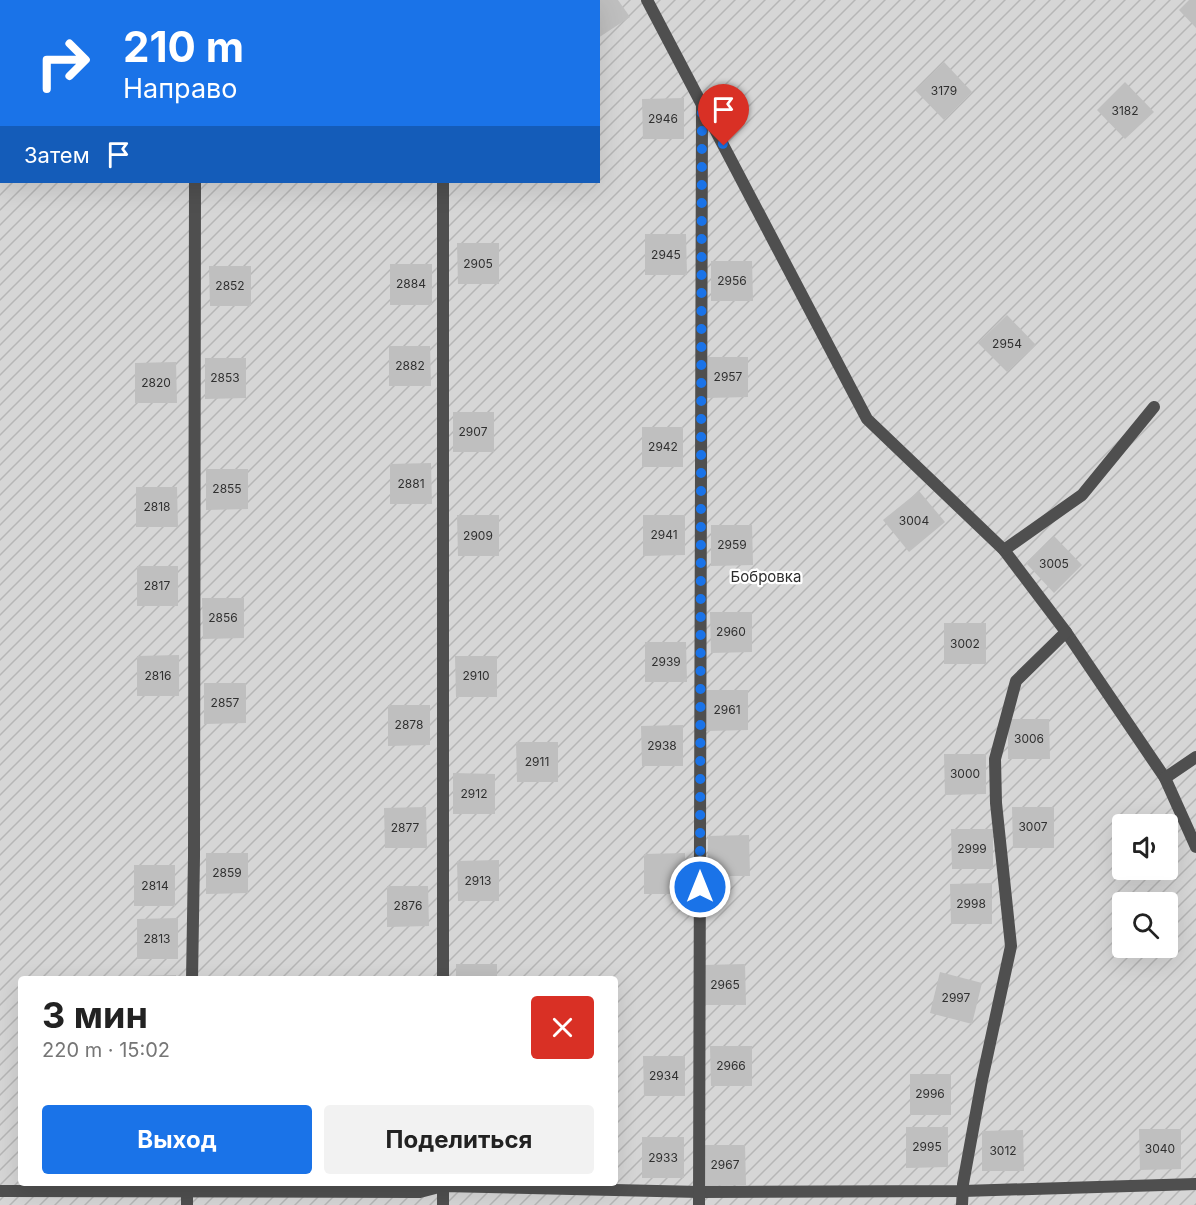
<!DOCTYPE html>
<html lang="ru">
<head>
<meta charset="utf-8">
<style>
  :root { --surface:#fff; --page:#f2f2f2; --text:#222; --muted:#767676; --accent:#1a73e8 }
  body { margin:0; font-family:Inter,sans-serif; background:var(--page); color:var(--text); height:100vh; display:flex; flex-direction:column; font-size:22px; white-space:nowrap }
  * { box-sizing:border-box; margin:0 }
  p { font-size:20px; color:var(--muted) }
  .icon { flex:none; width:33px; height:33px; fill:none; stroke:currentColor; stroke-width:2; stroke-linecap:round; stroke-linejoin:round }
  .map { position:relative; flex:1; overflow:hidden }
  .drawer { position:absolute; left:18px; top:976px; width:600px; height:210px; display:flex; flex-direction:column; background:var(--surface); border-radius:6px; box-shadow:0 6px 24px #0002 }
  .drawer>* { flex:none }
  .top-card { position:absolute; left:0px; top:0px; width:600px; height:183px; box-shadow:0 6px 24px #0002; background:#1a73e8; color:#fff; overflow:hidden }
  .fabs { position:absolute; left:1112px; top:814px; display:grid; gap:12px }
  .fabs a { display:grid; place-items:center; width:66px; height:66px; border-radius:6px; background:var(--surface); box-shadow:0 6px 24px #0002; font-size:30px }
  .pin { position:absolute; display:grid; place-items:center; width:51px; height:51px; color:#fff; margin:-62px -26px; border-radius:50% 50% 50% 0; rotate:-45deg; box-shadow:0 0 6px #0007 }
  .pin .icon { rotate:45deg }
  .me { position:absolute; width:66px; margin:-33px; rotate:0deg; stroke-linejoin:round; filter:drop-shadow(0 0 4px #0008) }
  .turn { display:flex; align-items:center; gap:21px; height:126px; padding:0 24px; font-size:27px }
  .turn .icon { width:78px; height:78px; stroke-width:2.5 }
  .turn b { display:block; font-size:42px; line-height:51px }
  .then { display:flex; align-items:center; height:57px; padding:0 24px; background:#0003; gap:12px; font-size:22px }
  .round { display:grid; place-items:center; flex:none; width:63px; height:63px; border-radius:6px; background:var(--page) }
  .headline { display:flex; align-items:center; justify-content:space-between; height:102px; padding:0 24px }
  h1 { font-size:36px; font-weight:700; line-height:45px }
  .cta { display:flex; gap:12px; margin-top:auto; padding:12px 24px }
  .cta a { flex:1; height:69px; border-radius:6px; background:var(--accent); color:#fff; font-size:24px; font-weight:700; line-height:69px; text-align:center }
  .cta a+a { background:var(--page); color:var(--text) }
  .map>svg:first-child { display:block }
  .garden { fill:url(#garden-furrows); fill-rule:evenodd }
  .building { fill:#bfbfbf }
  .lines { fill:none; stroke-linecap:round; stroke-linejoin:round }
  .street { stroke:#4f4f4f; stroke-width:12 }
  .route { stroke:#1a73e8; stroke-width:10; stroke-dasharray:0 18 }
  .labels { text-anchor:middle; stroke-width:4.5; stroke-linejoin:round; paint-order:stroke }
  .number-label { font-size:12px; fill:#303030 }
  .park-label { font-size:15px; fill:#2d2d2d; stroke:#fff }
</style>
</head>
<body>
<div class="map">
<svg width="1196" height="1205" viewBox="0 0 1196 1205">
  <defs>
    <pattern id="garden-furrows" width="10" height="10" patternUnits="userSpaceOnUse" patternTransform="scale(1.5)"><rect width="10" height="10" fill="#d6d6d6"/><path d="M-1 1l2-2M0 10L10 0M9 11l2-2" fill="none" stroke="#b6b6b6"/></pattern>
  </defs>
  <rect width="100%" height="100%" fill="#fff"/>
  <!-- garden -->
  <path class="garden" d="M 0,0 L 1196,0 L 1196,1205 L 0,1205 ZM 2,2 L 598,2 L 598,182 L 2,182 ZM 1122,825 L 1167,825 L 1167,870 L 1122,870 ZM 1122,903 L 1167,903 L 1167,948 L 1122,948 ZM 21,980 L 615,980 L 615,1184 L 21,1184 Z"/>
  <!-- building -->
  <g class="building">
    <path d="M 598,0 L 618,0 L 630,17 L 598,38 Z"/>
    <path d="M 1189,0 L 1196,0 L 1196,28 L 1179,10 Z"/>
    <path d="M 944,62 L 972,92 L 944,120 L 915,90 Z"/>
    <path d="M 1125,82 L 1154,112 L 1125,139 L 1097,110 Z"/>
    <path d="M 684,98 L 684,139 L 643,139 L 642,99 Z"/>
    <path d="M 645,234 L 686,234 L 687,275 L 645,275 Z"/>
    <path d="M 457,243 L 499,243 L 499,284 L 458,284 Z"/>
    <path d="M 711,261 L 752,261 L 753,301 L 711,301 Z"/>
    <rect x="390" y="264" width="42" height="41"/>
    <path d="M 209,266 L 251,266 L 251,306 L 210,306 Z"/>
    <path d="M 1007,315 L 1036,345 L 1007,372 L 978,343 Z"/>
    <path d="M 389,346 L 430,346 L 431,386 L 389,386 Z"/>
    <path d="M 707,357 L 748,357 L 748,397 L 707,398 Z"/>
    <path d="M 205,358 L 246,358 L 246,398 L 205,399 Z"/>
    <path d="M 176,362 L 177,403 L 135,403 L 135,363 Z"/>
    <rect x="453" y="412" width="41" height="40"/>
    <rect x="642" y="427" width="41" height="40"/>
    <path d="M 431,463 L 432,504 L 390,504 L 390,464 Z"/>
    <path d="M 206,469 L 248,469 L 248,509 L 206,510 Z"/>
    <path d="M 136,487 L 177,487 L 178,527 L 136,527 Z"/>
    <path d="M 919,491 L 945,522 L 909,552 L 883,520 Z"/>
    <path d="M 457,515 L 499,515 L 499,556 L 458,556 Z"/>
    <path d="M 643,515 L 685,515 L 685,555 L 643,556 Z"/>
    <path d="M 711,525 L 752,525 L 753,565 L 711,566 Z"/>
    <path d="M 1054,536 L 1082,565 L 1054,593 L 1026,563 Z"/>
    <rect x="137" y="566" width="41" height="40"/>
    <path d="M 202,598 L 244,598 L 244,638 L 203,639 Z"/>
    <path d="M 710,612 L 752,612 L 752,652 L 711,653 Z"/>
    <rect x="944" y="623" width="42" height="41"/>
    <path d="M 645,642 L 686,642 L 687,682 L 645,682 Z"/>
    <path d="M 179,655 L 179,696 L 137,696 L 137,656 Z"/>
    <path d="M 455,656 L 497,656 L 497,697 L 456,697 Z"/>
    <path d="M 204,683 L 246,683 L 246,723 L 204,724 Z"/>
    <path d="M 706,690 L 748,690 L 748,730 L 706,731 Z"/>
    <path d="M 388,705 L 430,705 L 430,745 L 388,746 Z"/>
    <path d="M 1008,719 L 1049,719 L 1050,759 L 1008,759 Z"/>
    <path d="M 683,725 L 683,766 L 642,766 L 641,726 Z"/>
    <path d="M 516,742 L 558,742 L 558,782 L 517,782 Z"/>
    <path d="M 944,754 L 986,754 L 986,794 L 945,795 Z"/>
    <path d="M 453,773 L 495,774 L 495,814 L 453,814 Z"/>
    <path d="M 426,807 L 427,848 L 385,848 L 384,808 Z"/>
    <path d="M 1012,807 L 1054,807 L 1054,848 L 1013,848 Z"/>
    <path d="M 951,829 L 993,829 L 993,869 L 952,869 Z"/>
    <path d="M 749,835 L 750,876 L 708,876 L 708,836 Z"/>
    <path d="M 206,853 L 248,853 L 248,893 L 206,894 Z"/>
    <path d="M 685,853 L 685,894 L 644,894 L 644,854 Z"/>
    <path d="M 499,860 L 499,901 L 458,901 L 457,861 Z"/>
    <rect x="134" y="865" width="41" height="41"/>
    <path d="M 992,883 L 992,924 L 951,924 L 950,884 Z"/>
    <path d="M 387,886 L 428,886 L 429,926 L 387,927 Z"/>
    <path d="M 178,918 L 178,959 L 137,959 L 137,919 Z"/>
    <rect x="456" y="964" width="41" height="16"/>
    <path d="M 745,964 L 746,1005 L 704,1005 L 704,965 Z"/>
    <path d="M 940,972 L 982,983 L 972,1024 L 930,1013 Z"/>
    <path d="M 176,975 L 176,980 L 135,980 L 135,976 Z"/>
    <path d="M 710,1046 L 752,1046 L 752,1086 L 711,1086 Z"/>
    <path d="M 643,1056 L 685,1056 L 685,1096 L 644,1096 Z"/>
    <rect x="910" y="1074" width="41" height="41"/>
    <path d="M 906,1127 L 948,1127 L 948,1167 L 906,1168 Z"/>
    <path d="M 1139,1129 L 1181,1129 L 1181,1169 L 1140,1170 Z"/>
    <path d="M 1023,1130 L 1024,1171 L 982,1171 L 982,1131 Z"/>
    <rect x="642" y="1137" width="42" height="41"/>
    <path d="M 704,1145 L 745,1145 L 746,1185 L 704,1186 Z"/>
  </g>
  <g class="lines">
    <!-- street -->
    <g class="street">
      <path d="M 647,0 L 867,419 L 1004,550 L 1066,632 L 1165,778 L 1196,847"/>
      <path d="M 196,2 L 196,0"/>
      <path d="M 444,2 L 444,0"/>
      <path d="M 1004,550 L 1082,495 L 1154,407"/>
      <path d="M 1165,778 L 1196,757"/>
      <path d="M 192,980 L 194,857 L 195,182"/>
      <path d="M 443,980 L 443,182"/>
      <path d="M 187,1184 L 187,1205"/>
      <path d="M 0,1191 L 420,1192 L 443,1186 L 699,1192 L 963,1191 L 1196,1184"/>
      <path d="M 443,1205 L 443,1184"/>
      <path d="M 699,1205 L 702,104"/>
      <path d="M 962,1205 L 963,1184 L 982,1080 L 1011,946 L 996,803 L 995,759 L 1016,681 L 1066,632"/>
    </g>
  </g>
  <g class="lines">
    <!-- route -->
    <path class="route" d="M 700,887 L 702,104 L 724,146"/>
  </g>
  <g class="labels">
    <!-- number labels -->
    <g class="number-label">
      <text x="944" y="95">3179</text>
      <text x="1125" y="115">3182</text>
      <text x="663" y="123">2946</text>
      <text x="666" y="259">2945</text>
      <text x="478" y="268">2905</text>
      <text x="732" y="285">2956</text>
      <text x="411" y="288">2884</text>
      <text x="230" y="290">2852</text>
      <text x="1007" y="348">2954</text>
      <text x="410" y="370">2882</text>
      <text x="728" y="381">2957</text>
      <text x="225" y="382">2853</text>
      <text x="156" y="387">2820</text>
      <text x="473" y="436">2907</text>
      <text x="663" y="451">2942</text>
      <text x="411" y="488">2881</text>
      <text x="227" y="493">2855</text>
      <text x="157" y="511">2818</text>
      <text x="914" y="525">3004</text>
      <text x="664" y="539">2941</text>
      <text x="478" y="540">2909</text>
      <text x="732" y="549">2959</text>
      <text x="1054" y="568">3005</text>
      <text x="157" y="590">2817</text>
      <text x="223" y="622">2856</text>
      <text x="731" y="636">2960</text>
      <text x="965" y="648">3002</text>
      <text x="666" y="666">2939</text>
      <text x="158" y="680">2816</text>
      <text x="476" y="680">2910</text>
      <text x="225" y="707">2857</text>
      <text x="727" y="714">2961</text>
      <text x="409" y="729">2878</text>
      <text x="1029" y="743">3006</text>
      <text x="662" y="750">2938</text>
      <text x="537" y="766">2911</text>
      <text x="965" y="778">3000</text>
      <text x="474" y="798">2912</text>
      <text x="1033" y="831">3007</text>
      <text x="405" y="832">2877</text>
      <text x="972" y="853">2999</text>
      <text x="227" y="877">2859</text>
      <text x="478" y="885">2913</text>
      <text x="155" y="890">2814</text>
      <text x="971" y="908">2998</text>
      <text x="408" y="910">2876</text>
      <text x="157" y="943">2813</text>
      <text x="725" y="989">2965</text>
      <text x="956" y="1002">2997</text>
      <text x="731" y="1070">2966</text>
      <text x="664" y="1080">2934</text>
      <text x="930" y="1098">2996</text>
      <text x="927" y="1151">2995</text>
      <text x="1160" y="1153">3040</text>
      <text x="1003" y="1155">3012</text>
      <text x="663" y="1162">2933</text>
      <text x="725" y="1169">2967</text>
    </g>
    <!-- park labels -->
    <g class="park-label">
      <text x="766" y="582">Бобровка</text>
    </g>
  </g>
</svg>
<div class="fabs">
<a><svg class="icon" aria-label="sound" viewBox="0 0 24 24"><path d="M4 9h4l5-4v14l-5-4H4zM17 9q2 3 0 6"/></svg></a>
<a><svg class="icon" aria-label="search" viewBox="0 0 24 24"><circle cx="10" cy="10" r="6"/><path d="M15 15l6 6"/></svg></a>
</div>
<div class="pin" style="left:724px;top:146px;background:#d93025"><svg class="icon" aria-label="arrive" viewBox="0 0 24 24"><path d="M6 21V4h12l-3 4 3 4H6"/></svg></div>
<svg class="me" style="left:700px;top:887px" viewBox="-20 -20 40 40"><circle r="17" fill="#1a73e8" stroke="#fff" stroke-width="3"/><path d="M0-11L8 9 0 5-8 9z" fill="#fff"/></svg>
<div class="top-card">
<div class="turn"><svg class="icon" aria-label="right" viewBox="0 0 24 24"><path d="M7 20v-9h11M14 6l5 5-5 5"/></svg><div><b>210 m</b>Направо</div></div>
<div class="then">Затем<svg class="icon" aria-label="arrive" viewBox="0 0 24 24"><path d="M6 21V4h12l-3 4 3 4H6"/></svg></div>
</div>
<section class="drawer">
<div class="headline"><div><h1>3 мин</h1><p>220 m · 15:02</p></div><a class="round" style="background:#d93025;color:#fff"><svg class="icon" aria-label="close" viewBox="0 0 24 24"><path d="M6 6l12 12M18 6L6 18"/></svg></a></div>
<div class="cta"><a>Выход</a><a>Поделиться</a></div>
</section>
</div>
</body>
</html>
